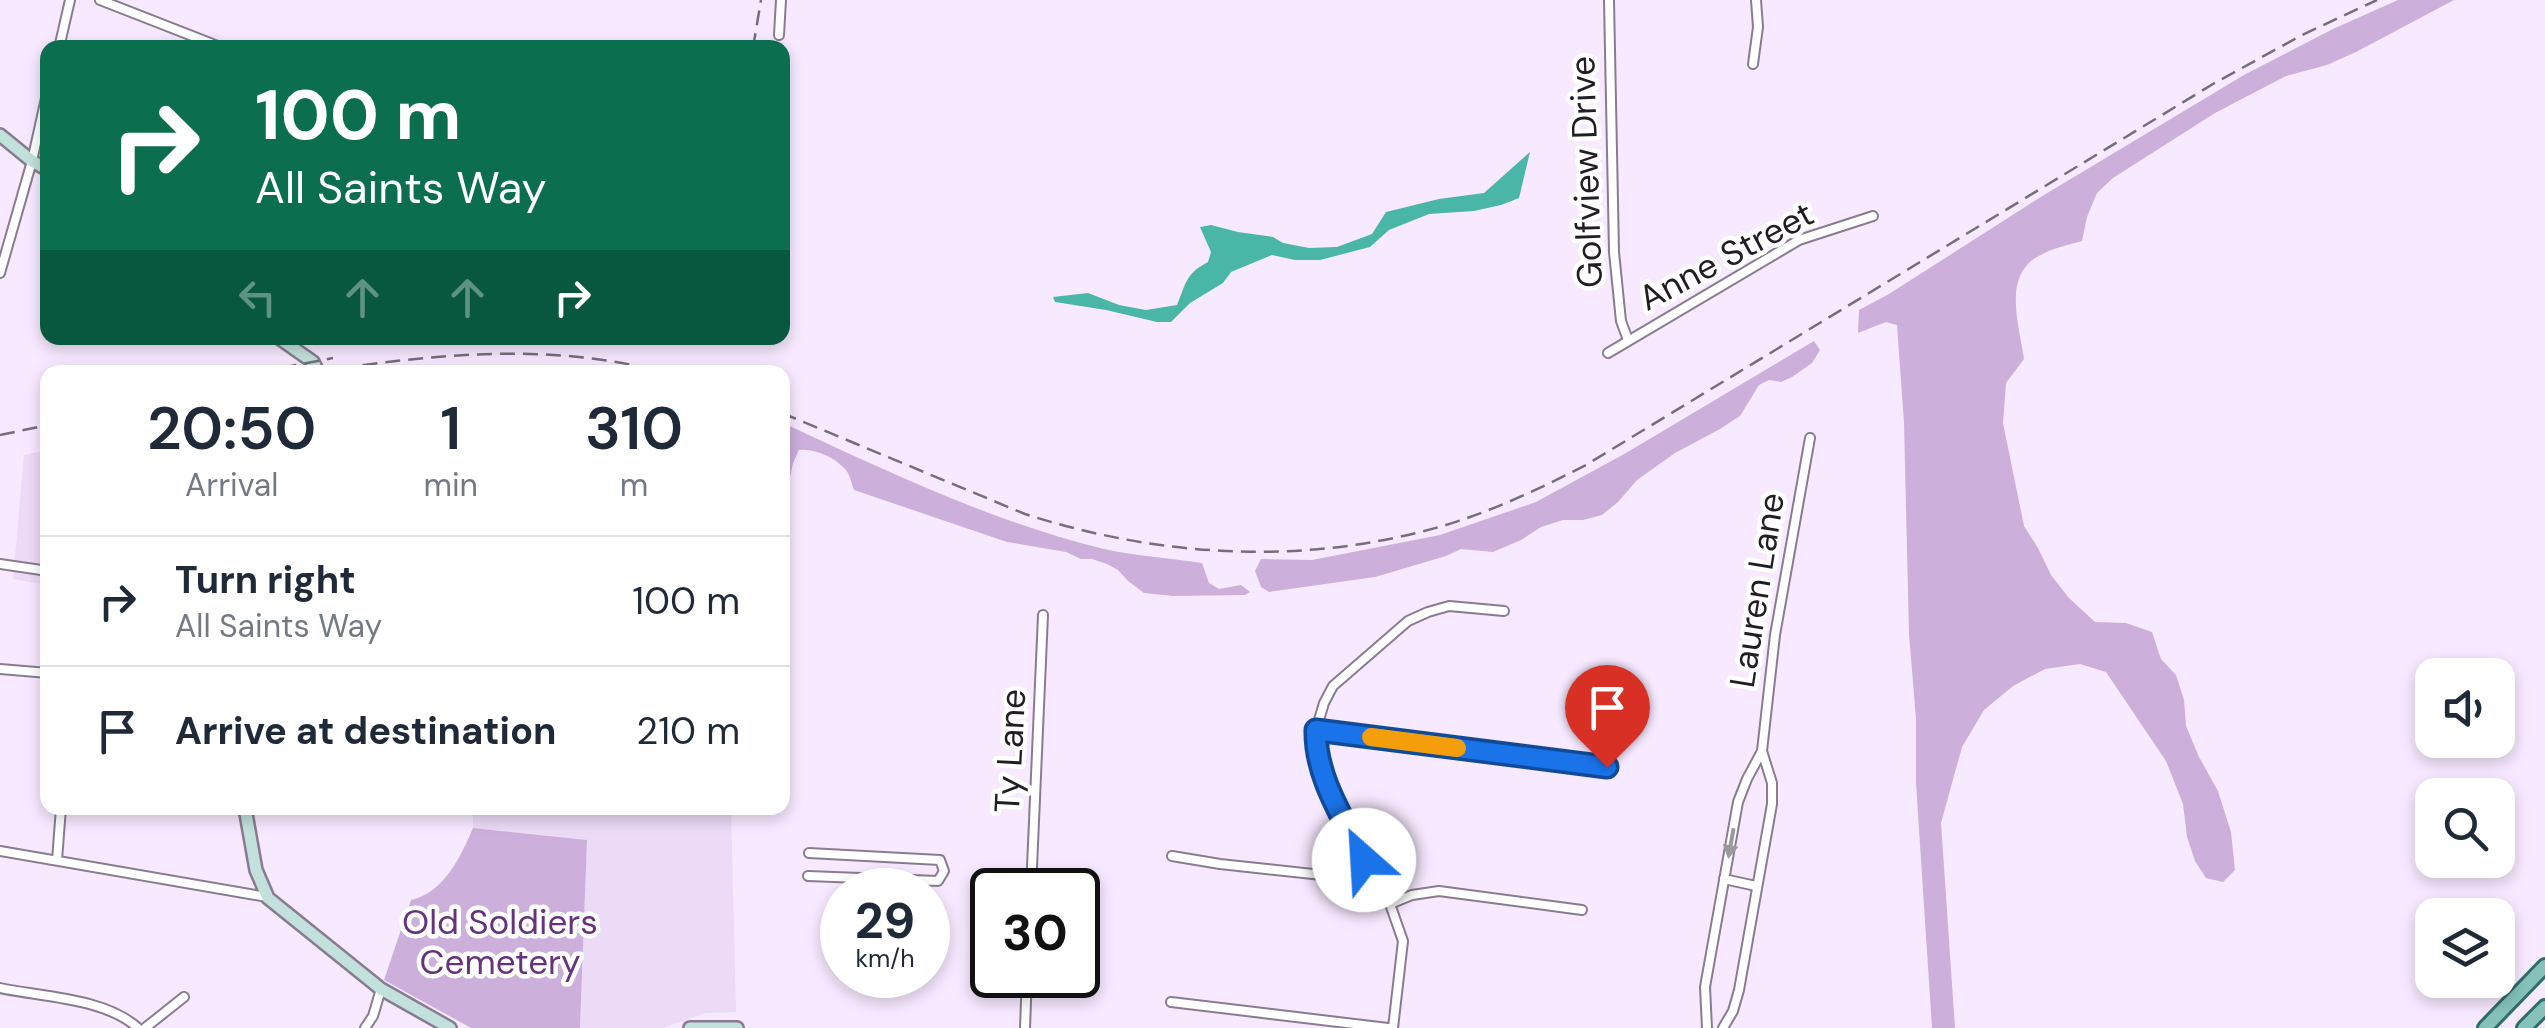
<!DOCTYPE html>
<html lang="en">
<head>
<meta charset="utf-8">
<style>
  :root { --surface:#fff; --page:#f6f6f7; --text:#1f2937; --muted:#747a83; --line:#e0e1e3 }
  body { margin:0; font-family:"DM Sans",sans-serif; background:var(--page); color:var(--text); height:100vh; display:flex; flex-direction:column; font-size:38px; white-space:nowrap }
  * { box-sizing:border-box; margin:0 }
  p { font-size:32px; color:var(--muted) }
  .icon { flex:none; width:55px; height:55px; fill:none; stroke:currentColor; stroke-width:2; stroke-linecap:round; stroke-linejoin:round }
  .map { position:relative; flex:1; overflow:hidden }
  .panel { position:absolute; left:40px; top:365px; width:750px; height:450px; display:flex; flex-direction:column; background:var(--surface); border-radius:20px; box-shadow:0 5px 15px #0003 }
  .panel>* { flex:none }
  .guide { position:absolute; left:40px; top:40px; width:750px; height:305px; border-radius:20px; box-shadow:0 5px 15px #0003; background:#0b6e4f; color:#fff; overflow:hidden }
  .controls { position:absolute; left:2415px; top:658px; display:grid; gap:20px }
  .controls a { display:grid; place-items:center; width:100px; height:100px; border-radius:20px; background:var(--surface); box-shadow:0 5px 15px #0003; font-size:50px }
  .speed { position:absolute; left:820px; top:868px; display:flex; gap:20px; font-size:50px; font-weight:700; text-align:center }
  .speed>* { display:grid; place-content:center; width:130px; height:130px; border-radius:50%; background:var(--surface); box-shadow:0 5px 15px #0003; line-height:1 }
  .speed small { font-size:25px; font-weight:400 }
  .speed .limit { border:5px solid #111; border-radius:15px; background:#fff; color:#111 }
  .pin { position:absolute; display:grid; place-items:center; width:85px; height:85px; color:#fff; margin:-102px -42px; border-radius:50% 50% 50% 0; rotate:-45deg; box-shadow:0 0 10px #0007 }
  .pin .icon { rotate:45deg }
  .me { position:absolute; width:110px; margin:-55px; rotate:334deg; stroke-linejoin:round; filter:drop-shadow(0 0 8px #0008) }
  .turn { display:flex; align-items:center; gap:35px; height:210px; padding:0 50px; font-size:45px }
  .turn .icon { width:130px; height:130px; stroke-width:2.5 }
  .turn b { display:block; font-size:70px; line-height:85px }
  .lanes { display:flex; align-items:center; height:95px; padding:0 50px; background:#0003; justify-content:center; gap:50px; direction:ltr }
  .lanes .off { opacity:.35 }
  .eta { display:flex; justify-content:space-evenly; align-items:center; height:170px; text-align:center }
  .eta b { font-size:60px; font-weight:600; line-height:70px }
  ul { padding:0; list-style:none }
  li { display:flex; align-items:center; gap:30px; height:130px; padding:0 50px; border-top:2px solid var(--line) }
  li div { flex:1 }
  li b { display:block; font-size:38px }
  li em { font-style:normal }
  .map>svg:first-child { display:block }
  .built { fill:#ecdaf6 }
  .green { fill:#ccb0db }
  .water { fill:#49b6a8 }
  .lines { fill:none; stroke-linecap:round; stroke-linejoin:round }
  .street-casing { stroke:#897c90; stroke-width:12 }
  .secondary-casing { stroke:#897c90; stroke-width:16 }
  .primary-casing { stroke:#2e6e68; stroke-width:18 }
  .street { stroke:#fff; stroke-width:8 }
  .secondary { stroke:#c2e0dc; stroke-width:11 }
  .primary { stroke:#86c2ba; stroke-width:12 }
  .rail { stroke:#776e7c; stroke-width:2.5; stroke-dasharray:15 8; stroke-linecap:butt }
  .oneway { fill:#9c999d }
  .route-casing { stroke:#114b97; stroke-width:25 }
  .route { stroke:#1a73e8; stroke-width:18 }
  .slow { stroke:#f59e0b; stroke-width:18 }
  .labels { text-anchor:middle; stroke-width:9; stroke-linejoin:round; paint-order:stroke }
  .street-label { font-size:35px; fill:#221d25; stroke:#fff }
  .park-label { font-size:35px; fill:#66317e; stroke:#fff }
</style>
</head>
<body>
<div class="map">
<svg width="2545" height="1028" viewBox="0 0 2545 1028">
  <rect width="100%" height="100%" fill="#f7e9ff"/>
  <!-- built -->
  <g class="built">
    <path d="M 47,450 L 47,585 L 13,579 L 24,455 Z"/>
    <path d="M 473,808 L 731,808 L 736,1012 L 705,1013 L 663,1028 L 580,1028 L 587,840 L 473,828 Z"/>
  </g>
  <!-- green -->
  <g class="green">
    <path d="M 2398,0 L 2454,0 L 2356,52 L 2327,65 L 2286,76 L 2215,113 L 2113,178 L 2097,193 L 2087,217 L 2082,241 C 2067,245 2050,249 2037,257 C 2002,277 2020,328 2024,359 L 2006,383 L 2003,423 L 2024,526 L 2038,548 L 2051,575 L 2069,598 L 2095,622 L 2126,623 L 2152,632 L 2161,659 L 2176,675 L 2184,700 L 2186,726 L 2199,757 L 2218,791 L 2231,832 L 2235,870 L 2223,882 L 2206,878 L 2195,861 L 2187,837 L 2183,804 L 2166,761 L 2106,672 L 2080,664 L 2045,669 L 2013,686 L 1984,710 L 1962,747 L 1941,823 L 1955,1028 L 1932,1028 L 1916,783 L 1916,719 L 1909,634 L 1904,423 L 1897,325 L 1886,322 L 1858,333 L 1859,310 L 1889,294 L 2039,198 L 2244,75 L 2333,29 Z"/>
    <path d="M 1814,341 L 1820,350 L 1812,363 L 1792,377 L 1781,382 L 1769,380 L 1759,385 L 1740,416 L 1720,429 L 1675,453 L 1637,480 L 1618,502 L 1602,515 L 1583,520 L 1563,520 L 1541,527 L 1521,540 L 1493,552 L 1461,549 L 1446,556 L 1375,577 L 1269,592 L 1261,587 L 1255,571 L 1261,559 L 1312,560 L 1440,535 L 1536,502 L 1626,453 Z"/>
    <path d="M 783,423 C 887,471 992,522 1104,549 C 1136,556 1170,558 1202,563 L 1209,583 L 1219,589 L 1241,585 L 1250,592 L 1245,595 L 1173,596 L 1144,593 L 1128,581 L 1118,570 L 1107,564 L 1092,559 L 1081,559 L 1066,552 L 1007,542 L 854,490 C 851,483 850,473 844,468 C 834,457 814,448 799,450 L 793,463 L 783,512 Z"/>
    <path d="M 473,828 L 587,840 L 580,1028 L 471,1028 L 384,980 L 411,900 C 444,893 461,856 473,828 Z"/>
  </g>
  <!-- water -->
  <path class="water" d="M 1530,152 L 1519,198 L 1501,205 L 1474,211 L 1429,214 L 1389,230 L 1370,247 L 1320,260 L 1295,260 L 1272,255 L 1231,272 L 1223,283 L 1190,303 L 1171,322 L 1157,322 L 1106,310 L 1055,302 L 1053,297 L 1088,293 L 1119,305 L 1146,310 L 1177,305 C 1186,284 1185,274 1208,262 L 1211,252 L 1200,227 L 1211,225 L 1238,232 L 1273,237 L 1283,243 L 1309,248 L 1337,247 L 1372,234 L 1386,212 L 1439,199 L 1484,193 Z"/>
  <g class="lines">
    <!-- street casing -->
    <g class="street-casing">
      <g id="street">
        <path d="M 100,0 L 223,48"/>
        <path d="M 1609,0 L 1614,252 L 1621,321 L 1628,340"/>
        <path d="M 779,35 L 781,0"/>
        <path d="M 59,48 L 70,0"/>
        <path d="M 1753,64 L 1758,27 L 1756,0"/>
        <path d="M 0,273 L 32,161 L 48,89"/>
        <path d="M 1608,353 L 1799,240 L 1873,216"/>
        <path d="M 0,564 L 48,571"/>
        <path d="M 0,669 L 48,673"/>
        <path d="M 1316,730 L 1607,767"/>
        <path d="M 0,851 L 267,897"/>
        <path d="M 1172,856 L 1220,864 L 1322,875 L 1364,860"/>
        <path d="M 57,860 L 61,808"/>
        <path d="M 808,876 L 938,881 L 944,871 L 940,860 L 809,853"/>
        <path d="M 1724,879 L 1756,886"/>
        <path d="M 1031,890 L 1043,615"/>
        <path d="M 1390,904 L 1412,895 L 1439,891 L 1582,910"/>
        <path d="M 0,988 C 43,997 105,998 138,1028"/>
        <path d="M 1171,1002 L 1388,1028"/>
        <path d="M 145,1028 L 184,997"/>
        <path d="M 365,1028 L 373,1016 L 381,989"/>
        <path d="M 1025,1028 L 1027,975"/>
        <path d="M 1393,1028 L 1403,941 L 1390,904 L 1364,860 L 1323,776 L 1318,760 L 1316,730 L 1324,703 L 1333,686 L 1408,621 L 1428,612 L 1449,606 L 1504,611"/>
        <path d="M 1707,1028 L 1705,987 L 1738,802 L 1747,779 L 1762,751 L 1775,635 L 1810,438"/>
        <path d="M 1723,1028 L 1733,1011 L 1739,990 L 1772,804 L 1772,783 L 1762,751"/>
      </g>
    </g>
    <!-- secondary casing -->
    <g class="secondary-casing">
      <g id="secondary">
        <path d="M 0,135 L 32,161 L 48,170"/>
        <path d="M 279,338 L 313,362 L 318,372"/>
        <path d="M 245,808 L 256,870 L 268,898 L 381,989 L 450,1028"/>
        <path d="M 690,1028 L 737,1028"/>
      </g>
    </g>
    <!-- primary casing -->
    <g class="primary-casing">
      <g id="primary">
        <path d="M 2485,1028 L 2545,966"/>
        <path d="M 2524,1028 L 2545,1007"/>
      </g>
    </g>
    <!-- street -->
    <use href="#street" class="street"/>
    <!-- secondary -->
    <use href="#secondary" class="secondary"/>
    <!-- primary -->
    <use href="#primary" class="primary"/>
    <!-- rail -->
    <g class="rail">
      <path d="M 753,48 L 761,0"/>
      <path d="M 259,372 L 333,358"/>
      <path d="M 317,372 C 432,354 548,342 663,372"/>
      <path d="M 782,413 L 1025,514 C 1162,558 1307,566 1446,525 C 1495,510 1541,488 1586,465 L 2213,84 L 2302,35 L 2377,0"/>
      <path d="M 0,435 L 48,425"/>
    </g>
  </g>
  <!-- one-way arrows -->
  <defs><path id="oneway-solid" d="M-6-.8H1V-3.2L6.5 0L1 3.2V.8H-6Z" transform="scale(2.5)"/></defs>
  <use class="oneway" href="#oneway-solid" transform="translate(1731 843) rotate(100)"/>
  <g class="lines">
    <!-- route casing -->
    <g class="route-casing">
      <path id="route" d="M 1364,860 C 1344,819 1315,777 1316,730 L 1607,767"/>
    </g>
    <!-- route -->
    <use href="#route" class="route"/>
    <!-- slow -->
    <path class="slow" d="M 1371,737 L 1457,748"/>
  </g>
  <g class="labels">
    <!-- street labels -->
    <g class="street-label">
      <text transform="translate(1586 172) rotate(-92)" y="12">Golfview Drive</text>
      <text transform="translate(1726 256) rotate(-28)" y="12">Anne Street</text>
      <text transform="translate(1757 590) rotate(-81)" y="12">Lauren Lane</text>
      <text transform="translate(1010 751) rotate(-87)" y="12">Ty Lane</text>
    </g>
    <!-- park labels -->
    <g class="park-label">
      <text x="500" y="934">Old Soldiers<tspan x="500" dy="40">Cemetery</tspan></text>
    </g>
  </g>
</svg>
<div class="controls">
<a><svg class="icon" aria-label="sound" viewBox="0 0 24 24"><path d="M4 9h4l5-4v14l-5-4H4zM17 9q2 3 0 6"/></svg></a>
<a><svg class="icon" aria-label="search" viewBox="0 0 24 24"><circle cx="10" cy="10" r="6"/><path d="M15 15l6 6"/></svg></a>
<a><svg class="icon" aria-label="layers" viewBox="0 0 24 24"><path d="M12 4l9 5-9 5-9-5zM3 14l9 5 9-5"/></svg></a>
</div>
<div class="speed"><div>29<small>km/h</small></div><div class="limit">30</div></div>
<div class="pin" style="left:1607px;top:767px;background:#d93025"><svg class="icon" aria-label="arrive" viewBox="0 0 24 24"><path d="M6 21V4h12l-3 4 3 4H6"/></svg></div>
<svg class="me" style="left:1364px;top:860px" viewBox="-20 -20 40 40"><circle r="19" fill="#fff"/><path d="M0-13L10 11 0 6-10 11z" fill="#1a73e8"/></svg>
<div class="guide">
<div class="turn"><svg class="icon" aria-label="right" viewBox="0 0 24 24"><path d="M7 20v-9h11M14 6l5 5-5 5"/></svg><div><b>100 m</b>All Saints Way</div></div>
<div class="lanes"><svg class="icon off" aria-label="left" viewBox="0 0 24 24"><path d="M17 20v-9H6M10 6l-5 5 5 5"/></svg><svg class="icon off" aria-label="ahead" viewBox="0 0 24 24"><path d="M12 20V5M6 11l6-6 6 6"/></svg><svg class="icon off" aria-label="ahead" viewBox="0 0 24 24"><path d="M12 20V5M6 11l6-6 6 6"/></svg><svg class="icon" aria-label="right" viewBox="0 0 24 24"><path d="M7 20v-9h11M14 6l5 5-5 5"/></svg></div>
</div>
<section class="panel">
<div class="eta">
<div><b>20:50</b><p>Arrival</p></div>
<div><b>1</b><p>min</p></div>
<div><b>310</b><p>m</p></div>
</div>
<ul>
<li><svg class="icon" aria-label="right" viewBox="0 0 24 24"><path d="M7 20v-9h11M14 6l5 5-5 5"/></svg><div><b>Turn right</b><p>All Saints Way</p></div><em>100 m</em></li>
<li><svg class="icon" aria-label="arrive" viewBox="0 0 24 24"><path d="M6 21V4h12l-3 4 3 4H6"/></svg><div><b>Arrive at destination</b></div><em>210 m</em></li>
</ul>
</section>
</div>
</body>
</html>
